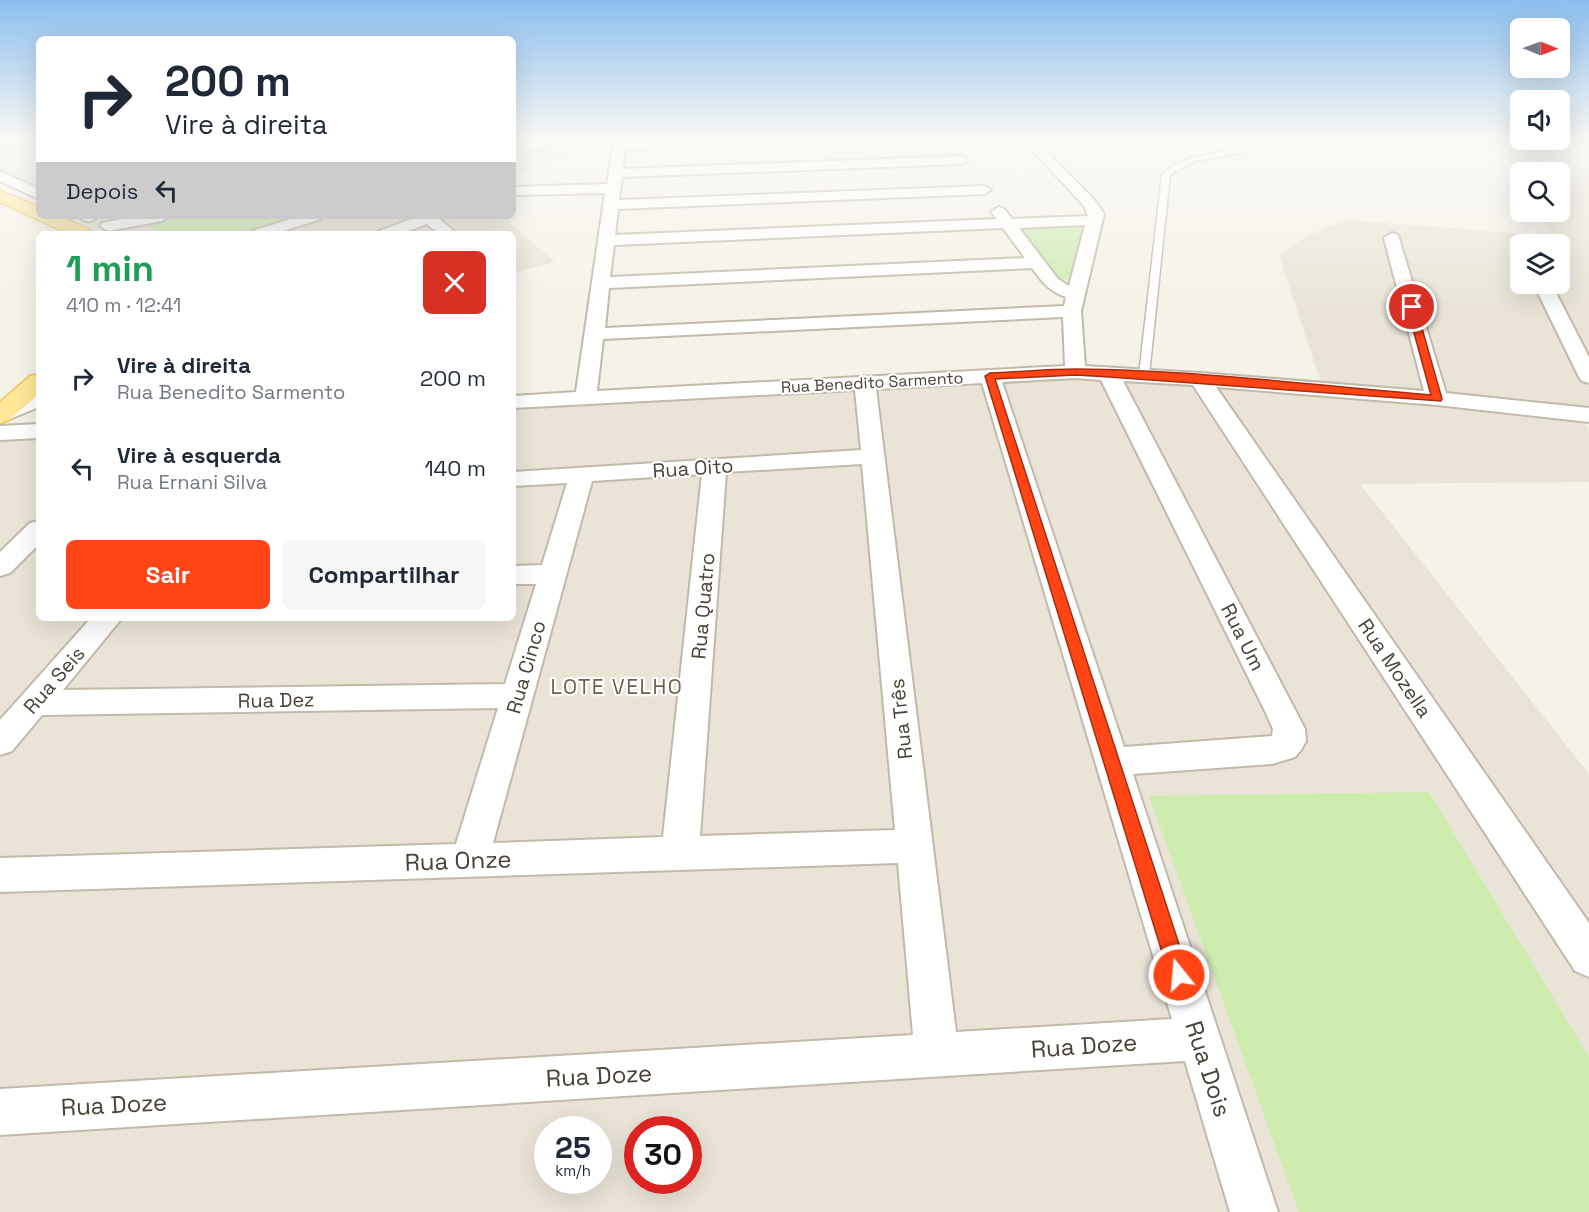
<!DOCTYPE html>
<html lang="pt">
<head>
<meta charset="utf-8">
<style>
  :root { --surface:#fff; --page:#f6f6f7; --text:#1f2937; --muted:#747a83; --accent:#ff4415 }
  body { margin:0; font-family:"Space Grotesk",sans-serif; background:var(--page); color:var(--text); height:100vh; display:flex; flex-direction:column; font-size:22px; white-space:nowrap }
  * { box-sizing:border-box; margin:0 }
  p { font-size:20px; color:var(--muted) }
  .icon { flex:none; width:33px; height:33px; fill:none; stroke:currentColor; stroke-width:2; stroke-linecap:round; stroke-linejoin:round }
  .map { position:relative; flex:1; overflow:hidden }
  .panel { position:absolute; left:36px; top:231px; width:480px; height:390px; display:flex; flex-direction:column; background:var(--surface); border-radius:9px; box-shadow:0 6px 24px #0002 }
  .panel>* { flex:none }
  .hud { position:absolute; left:36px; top:36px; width:480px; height:183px; border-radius:9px; box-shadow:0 6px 24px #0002; background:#fff; color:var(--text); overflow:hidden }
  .needle { width:39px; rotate:91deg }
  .buttons { position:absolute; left:1510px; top:18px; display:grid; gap:12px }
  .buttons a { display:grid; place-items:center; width:60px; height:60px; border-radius:9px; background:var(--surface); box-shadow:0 6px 24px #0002; font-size:30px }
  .speed { position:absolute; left:534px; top:1116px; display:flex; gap:12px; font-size:30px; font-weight:700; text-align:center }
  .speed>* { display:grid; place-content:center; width:78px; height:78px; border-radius:50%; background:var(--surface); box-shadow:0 6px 24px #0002; line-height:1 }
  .speed small { font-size:15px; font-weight:400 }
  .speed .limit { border:9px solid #d22; background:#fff; color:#111 }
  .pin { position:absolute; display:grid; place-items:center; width:51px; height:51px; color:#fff; margin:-26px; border:3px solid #fff; border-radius:50%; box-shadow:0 2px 6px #0007 }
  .me { position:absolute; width:66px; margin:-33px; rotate:343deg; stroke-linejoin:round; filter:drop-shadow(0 0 4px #0008) }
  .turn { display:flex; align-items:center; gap:21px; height:126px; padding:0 30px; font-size:27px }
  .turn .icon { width:78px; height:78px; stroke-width:2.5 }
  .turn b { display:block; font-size:42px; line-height:51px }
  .then { display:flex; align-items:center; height:57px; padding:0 30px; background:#0003; gap:12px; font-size:22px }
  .round { display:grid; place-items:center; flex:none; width:63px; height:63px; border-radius:9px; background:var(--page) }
  .headline { display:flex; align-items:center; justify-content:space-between; height:102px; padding:0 30px }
  h1 { font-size:36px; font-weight:700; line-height:45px; color:#1e9e55 }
  .button { display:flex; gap:12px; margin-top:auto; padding:12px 30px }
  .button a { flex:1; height:69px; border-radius:9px; background:var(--accent); color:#fff; font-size:24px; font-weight:700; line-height:69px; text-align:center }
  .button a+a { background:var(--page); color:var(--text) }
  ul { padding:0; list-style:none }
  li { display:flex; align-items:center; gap:18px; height:90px; padding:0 30px }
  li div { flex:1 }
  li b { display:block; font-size:22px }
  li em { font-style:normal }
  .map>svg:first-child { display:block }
  .residential { fill:#e9e4d6; fill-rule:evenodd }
  .green { fill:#cdecae }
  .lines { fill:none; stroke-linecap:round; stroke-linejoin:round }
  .service-casing { stroke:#c1baaa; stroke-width:3 }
  .minor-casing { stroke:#c1baaa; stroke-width:4 }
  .primary-casing { stroke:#ecc95f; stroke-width:3 }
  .service { fill:#fff; fill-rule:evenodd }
  .minor { fill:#fff; fill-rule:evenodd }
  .primary { fill:#ffe797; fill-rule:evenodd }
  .route { fill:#ff4415; stroke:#a62c0e; stroke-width:1.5 }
  .labels { text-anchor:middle; stroke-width:4.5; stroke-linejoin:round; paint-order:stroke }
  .far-street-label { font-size:16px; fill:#494236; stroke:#fff }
  .street-label { font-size:20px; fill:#494236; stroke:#fff }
  .neighbourhood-label { font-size:21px; letter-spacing:1.5px; fill:#6c614c; stroke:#fff }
  .near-street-label { font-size:24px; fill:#494236; stroke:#fff }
</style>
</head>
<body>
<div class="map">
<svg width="1589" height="1212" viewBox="0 0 1589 1212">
  <rect width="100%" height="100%" fill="#f5f2e8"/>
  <!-- residential -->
  <g class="residential">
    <path d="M 0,141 L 39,141 L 39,201 L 0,183 Z"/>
    <path d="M 513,141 L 612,141 L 513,175 Z"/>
    <path d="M 1508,141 L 1589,141 L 1589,416 L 1575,414 L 1589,429 L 1589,482 L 1360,484 L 1589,774 L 1589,1212 L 0,1212 L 0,433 L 39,431 L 39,618 L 513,618 L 513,402 L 1075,372 L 1200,379 L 1320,380 L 1279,256 L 1306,236 L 1348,220 L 1551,236 L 1540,212 L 1560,212 L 1560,172 L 1522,172 ZM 1521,244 L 1560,244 L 1560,284 L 1521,284 ZM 548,1130 L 598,1130 L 598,1180 L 548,1180 ZM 638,1130 L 688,1130 L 688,1180 L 638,1180 Z"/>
    <path d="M 71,216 L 502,216 L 555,262 L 513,273 L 513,234 L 109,234 Z"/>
  </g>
  <!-- green -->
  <g class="green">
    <path d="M 167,216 L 303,216 L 243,234 L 159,234 L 148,226 L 150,222 Z"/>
    <path d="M 1083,224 L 1089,226 L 1071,281 L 1058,278 L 1020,228 Z"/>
    <path d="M 1429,792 L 1589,1057 L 1589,1212 L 1299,1212 L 1149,796 Z"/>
  </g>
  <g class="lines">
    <!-- service casing -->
    <g class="service-casing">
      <path id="service" d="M 1243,149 L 1245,152 L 1195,161 L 1170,175 L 1149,375 L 1148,377 L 1140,377 L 1139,375 L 1162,174 C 1183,154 1216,153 1243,149 Z"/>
    </g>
    <!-- minor casing -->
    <g class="minor-casing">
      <g id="minor">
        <path d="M 0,141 L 17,141 L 16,144 L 0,146 Z"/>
        <path d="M 538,141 L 556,141 L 555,144 L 513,156 L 513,148 Z"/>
        <path d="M 617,141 L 776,141 L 770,145 L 625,149 L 623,169 L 961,156 L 968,160 L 961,164 L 622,177 L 619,200 L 984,186 L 991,190 L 984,194 L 618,209 L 615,235 L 997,219 L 991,212 L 999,207 L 1004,209 L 1012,219 L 1088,216 L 1085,207 L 1024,141 L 1037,141 L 1096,202 L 1104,214 L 1081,311 L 1085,366 L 1200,373 L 1424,391 L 1384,238 L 1392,233 L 1398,235 L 1446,393 L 1589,408 L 1589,422 L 1437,405 L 1216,387 L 1589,923 L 1589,977 L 1575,971 L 1193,385 L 1123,381 L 1305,729 L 1306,741 L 1301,750 L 1295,757 L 1272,764 L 1133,774 L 1278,1212 L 1230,1212 L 1185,1061 L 0,1135 L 0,1089 L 913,1035 L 898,863 L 0,892 L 0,858 L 456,844 L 498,708 L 42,715 L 12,751 L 0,755 L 0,720 L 91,618 L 122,618 L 63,690 L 505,684 L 536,584 L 513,584 L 513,566 L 542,565 L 567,483 L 513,486 L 513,472 L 861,450 L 855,390 L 513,408 L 513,396 L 576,392 L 605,193 L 513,195 L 513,187 L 607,184 L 613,145 ZM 1085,225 L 1069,286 L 1058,279 L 1019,228 ZM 1003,228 L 1025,258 L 610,277 L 614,245 ZM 1032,268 C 1042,282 1050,292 1066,297 L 1064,306 L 605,328 L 609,288 ZM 1063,317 L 1065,366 L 597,391 L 603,339 ZM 1075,378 L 1101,380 L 1265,711 L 1273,729 L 1272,736 L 1124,747 L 1002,382 ZM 982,383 L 1172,1019 L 956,1032 L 876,389 ZM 862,464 L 895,830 L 700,836 L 726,472 ZM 702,474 L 663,837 L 493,843 L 592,481 Z"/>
        <path d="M 0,171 L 39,189 L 39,199 L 0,181 Z"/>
        <path d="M 81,216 L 97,216 C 93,222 89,222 83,220 Z"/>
        <path d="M 137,216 L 170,216 L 162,221 L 108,231 L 100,226 L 102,223 Z"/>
        <path d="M 300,216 L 324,216 L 321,219 L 274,234 L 250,234 L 252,231 Z"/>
        <path d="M 419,216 L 436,216 L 457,234 L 439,234 L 427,224 L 400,234 L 377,234 L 379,231 Z"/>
        <path d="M 1547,288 L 1553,289 L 1556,293 L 1589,357 L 1589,383 L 1582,381 L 1579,377 L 1538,293 L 1541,289 Z"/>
        <path d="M 39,393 L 39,407 L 0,423 L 0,408 Z"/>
        <path d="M 39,424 L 39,438 L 0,440 L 0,426 Z"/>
        <path d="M 39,521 L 39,544 L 10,573 L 0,576 L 0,552 L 30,523 Z"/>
      </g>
    </g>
    <!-- primary casing -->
    <g class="primary-casing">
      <g id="primary">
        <path d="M 0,191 L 39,207 L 39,216 L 59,216 L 91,230 L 93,234 L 69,234 L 0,202 Z"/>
        <path d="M 39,374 L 39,394 L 9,420 L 0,423 L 0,402 L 30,376 Z"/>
      </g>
    </g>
    <!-- service -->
    <use href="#service" class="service"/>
    <!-- minor -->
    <use href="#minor" class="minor"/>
    <!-- primary -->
    <use href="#primary" class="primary"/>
  </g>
  <!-- sky -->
  <linearGradient id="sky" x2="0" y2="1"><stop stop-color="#8bbeed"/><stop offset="0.45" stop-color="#faf9f5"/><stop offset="1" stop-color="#faf9f5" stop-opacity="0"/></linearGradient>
  <rect width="1589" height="310" fill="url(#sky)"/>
  <!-- route -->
  <path class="route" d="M 1412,304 L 1416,307 L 1442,399 L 1441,401 L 1109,377 L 1076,375 L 995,379 L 1189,975 L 1186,982 L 1179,985 L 1172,982 L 1169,975 L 985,376 L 990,373 C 1018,372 1047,369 1076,369 C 1194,370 1313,385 1431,395 L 1407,307 Z"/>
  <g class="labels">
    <!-- far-street labels -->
    <g class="far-street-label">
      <text transform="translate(872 382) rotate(-3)" y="6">Rua Benedito Sarmento</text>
    </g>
    <!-- street labels -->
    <g class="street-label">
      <text transform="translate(693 468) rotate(-4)" y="7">Rua Oito</text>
      <text transform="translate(703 606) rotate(-85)" y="7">Rua Quatro</text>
      <text transform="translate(1243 637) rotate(63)" y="7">Rua Um</text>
      <text transform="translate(526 667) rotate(-74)" y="7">Rua Cinco</text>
      <text transform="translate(1395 668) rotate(56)" y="7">Rua Mozella</text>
      <text transform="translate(54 680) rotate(-49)" y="7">Rua Seis</text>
      <text transform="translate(276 700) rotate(-1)" y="7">Rua Dez</text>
      <text transform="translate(901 719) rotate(-96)" y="7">Rua Três</text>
    </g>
    <!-- neighbourhood labels -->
    <g class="neighbourhood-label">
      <text x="617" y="694">LOTE VELHO</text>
    </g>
    <!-- near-street labels -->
    <g class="near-street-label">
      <text transform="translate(458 861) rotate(-2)" y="8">Rua Onze</text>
      <text transform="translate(1084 1046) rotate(-4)" y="8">Rua Doze</text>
      <text transform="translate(1208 1069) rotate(72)" y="8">Rua Dois</text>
      <text transform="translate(599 1076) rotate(-3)" y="8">Rua Doze</text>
      <text transform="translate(114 1105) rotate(-3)" y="8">Rua Doze</text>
    </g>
  </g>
</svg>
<div class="buttons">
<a><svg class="needle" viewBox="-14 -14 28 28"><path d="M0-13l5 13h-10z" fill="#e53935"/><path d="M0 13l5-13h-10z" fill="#747a83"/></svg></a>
<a><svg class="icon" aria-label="sound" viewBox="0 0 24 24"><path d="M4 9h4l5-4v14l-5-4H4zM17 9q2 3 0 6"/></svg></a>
<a><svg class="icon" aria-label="search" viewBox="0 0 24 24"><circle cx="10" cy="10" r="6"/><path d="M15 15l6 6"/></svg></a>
<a><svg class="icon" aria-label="layers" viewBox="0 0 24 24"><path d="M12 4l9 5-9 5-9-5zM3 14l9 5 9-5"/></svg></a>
</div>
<div class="speed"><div>25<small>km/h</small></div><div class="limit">30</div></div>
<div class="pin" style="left:1412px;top:307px;background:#d93025"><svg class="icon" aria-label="arrive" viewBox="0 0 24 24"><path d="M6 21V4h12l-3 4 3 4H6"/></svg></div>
<svg class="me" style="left:1179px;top:975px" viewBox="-20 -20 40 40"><circle r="17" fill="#ff4415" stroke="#fff" stroke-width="3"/><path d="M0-11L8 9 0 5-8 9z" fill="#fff"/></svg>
<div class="hud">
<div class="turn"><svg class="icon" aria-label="right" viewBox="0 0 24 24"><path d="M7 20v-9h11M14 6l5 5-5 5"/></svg><div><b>200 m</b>Vire à direita</div></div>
<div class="then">Depois<svg class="icon" aria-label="left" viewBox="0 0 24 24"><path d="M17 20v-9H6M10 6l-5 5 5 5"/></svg></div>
</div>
<section class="panel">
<div class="headline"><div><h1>1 min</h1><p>410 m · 12:41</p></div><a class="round" style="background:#d93025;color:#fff"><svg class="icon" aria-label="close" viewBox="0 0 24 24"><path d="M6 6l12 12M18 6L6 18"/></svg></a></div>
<ul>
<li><svg class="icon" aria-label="right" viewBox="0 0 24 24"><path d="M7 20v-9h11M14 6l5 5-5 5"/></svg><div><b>Vire à direita</b><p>Rua Benedito Sarmento</p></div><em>200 m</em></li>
<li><svg class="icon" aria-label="left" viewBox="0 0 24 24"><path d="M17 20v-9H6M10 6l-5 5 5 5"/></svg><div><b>Vire à esquerda</b><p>Rua Ernani Silva</p></div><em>140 m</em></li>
</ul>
<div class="button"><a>Sair</a><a>Compartilhar</a></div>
</section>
</div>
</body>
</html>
